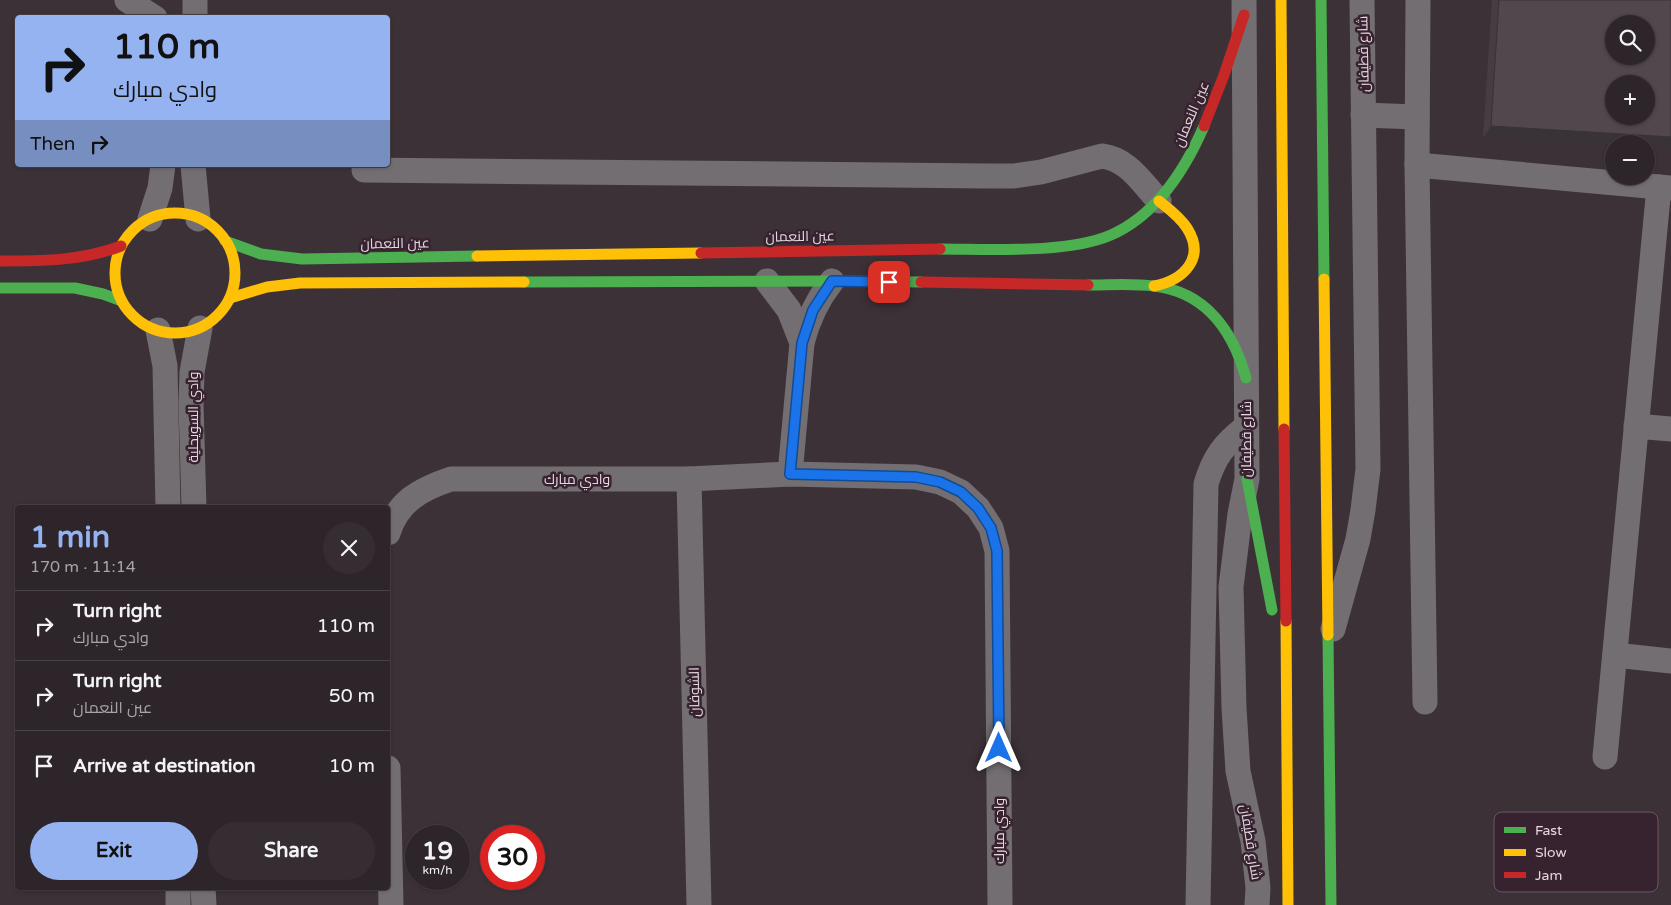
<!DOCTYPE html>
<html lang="en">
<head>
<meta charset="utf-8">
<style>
  :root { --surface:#2e252a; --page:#362d32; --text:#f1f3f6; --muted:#a7a5a8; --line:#494247; --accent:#95b2f1 }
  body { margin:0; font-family:"Varela Round",Cairo,sans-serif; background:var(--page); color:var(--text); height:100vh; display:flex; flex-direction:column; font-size:19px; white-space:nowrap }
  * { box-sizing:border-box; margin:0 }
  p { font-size:16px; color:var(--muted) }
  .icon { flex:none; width:28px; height:28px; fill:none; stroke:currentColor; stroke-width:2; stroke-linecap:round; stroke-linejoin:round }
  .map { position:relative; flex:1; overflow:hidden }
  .details { position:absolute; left:15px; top:505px; width:375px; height:385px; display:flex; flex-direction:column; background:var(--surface); border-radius:5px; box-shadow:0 1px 4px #0004,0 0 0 1px var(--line) }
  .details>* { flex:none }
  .banner { position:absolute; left:15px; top:15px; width:375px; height:152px; border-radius:5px; box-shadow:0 1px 4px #0004,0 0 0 1px var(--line); background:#95b2f1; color:#111; overflow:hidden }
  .tools { position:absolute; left:1605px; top:15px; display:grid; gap:10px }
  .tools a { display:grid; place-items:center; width:50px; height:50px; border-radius:50%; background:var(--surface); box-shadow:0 1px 4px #0004,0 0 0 1px var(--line); font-size:25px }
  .speed { position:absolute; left:405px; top:825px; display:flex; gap:10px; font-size:25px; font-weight:700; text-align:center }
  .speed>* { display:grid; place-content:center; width:65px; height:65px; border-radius:50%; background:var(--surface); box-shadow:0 1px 4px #0004,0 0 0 1px var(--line); line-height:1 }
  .speed small { font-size:12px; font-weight:400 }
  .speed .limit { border:8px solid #d22; background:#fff; color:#111 }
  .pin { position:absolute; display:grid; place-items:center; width:42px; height:42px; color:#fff; margin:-21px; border-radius:10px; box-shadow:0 2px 8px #0006 }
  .me { position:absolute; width:55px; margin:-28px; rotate:0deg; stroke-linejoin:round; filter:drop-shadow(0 0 4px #0008) }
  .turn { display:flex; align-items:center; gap:18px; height:105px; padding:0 15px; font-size:22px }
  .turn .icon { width:65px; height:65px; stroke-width:2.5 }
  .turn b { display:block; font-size:35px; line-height:42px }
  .then { display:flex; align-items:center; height:48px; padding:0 15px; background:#0003; gap:10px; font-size:19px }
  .round { display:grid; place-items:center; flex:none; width:52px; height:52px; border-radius:26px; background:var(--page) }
  .headline { display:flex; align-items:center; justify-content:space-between; height:85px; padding:0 15px }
  h1 { font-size:30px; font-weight:800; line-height:38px; color:var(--accent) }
  .button { display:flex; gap:10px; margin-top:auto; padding:10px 15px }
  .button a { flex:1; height:58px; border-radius:30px; background:var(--accent); color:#111; font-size:20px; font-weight:800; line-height:58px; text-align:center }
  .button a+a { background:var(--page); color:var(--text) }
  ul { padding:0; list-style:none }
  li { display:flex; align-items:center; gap:15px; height:70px; padding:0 15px; border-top:1px solid var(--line) }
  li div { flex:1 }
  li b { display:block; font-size:19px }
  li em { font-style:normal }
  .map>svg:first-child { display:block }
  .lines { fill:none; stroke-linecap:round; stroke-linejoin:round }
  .street { stroke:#736e71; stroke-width:25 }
  .fast { stroke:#4caf50; stroke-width:11 }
  .slow { stroke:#ffc107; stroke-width:11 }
  .jam { stroke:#c62828; stroke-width:11 }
  .wall { fill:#463d42 }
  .shaded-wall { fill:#393236 }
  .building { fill:#51474d; stroke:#393236; fill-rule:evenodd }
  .route-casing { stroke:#114b97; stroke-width:12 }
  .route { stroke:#1a73e8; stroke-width:9 }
  .labels { text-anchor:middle; stroke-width:5; stroke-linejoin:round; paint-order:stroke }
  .street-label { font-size:14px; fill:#e5d7df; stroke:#37222f }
  .key { fill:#37222f; stroke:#6b5864; stroke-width:1 }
  .key-label { font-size:14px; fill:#e5d7df }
</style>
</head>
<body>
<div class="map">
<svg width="1671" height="905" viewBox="0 0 1671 905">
  <rect width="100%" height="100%" fill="#3d3138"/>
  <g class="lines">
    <!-- street -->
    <g class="street">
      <path d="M 127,0 L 155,18"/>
      <path d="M 1244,0 L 1247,479 L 1240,514 L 1231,587 L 1234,708 L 1238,771 L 1253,841 L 1258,888 L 1257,905"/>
      <path d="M 1418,0 L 1417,165 L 1425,702"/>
      <path d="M 195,18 L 195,0"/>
      <path d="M 1363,115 L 1417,117"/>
      <path d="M 193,165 L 198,219"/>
      <path d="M 1417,165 L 1670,188"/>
      <path d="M 364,170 L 988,176 L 1014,176 L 1041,172 L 1102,156 C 1128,159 1142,183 1159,201"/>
      <path d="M 150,219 L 160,188 L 163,165"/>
      <path d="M 767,281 L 789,310 L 802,343"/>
      <path d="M 158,330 L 165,366 L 168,508"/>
      <path d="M 1636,426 L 1671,429"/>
      <path d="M 790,474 L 802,343 C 808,319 817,300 832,281"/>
      <path d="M 689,479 L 699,905"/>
      <path d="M 194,508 L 191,404 L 192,372 L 200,328"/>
      <path d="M 388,533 C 398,501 421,489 451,479 L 689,479 L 790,474 L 916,477 L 940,482 L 961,492 L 978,508 L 991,528 L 997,551 L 1000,905"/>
      <path d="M 1333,629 L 1358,539 L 1363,510 L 1368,469 L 1362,0"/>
      <path d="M 1615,655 L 1671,661"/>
      <path d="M 1605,757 L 1659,187"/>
      <path d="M 388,768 L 391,905"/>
      <path d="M 178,888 L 178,905"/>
      <path d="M 203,888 L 204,905"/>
      <path d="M 1198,905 L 1206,484 C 1214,457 1224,444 1246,427"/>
    </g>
    <!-- fast -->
    <g class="fast">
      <path d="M 1321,0 L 1324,279"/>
      <path d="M 225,241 L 261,254 L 302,259 L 477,256"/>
      <path d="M 940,249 C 989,249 1067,254 1111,235 C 1156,215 1185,170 1204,126"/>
      <path d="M 524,282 L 832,281 L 921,282"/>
      <path d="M 1088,285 C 1109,285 1132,283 1154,286 C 1206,292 1233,331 1246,378"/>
      <path d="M 0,288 L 75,288 L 103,294 L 122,301"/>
      <path d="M 1247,479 L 1272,610"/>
      <path d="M 1328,635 L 1331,905"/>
    </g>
    <!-- slow -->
    <g class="slow">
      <path d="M 1281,0 L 1284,429"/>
      <circle cx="175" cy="273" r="60"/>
      <path d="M 477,256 L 701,253"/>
      <path d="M 1324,279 L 1328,635"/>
      <path d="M 1154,286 C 1184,280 1206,258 1187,228 C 1180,217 1169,209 1159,201"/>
      <path d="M 230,298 L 267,287 L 300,283 L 524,282"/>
      <path d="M 1286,621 L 1288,905"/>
    </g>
    <!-- jam -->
    <g class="jam">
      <path d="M 1204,126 L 1224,75 L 1244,15"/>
      <path d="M 701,253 L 940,249"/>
      <path d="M 0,261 C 42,261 82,261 121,246"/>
      <path d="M 921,282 L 1088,285"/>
      <path d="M 1284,429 L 1286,621"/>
    </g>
  </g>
  <!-- wall -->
  <path class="wall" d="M 1492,0 L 1671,0 L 1483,138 Z"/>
  <!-- shaded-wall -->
  <path class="shaded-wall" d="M 1491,126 L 1671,137 L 1671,149 L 1646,148 L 1646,144 L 1614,144 L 1614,146 L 1483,138 Z"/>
  <!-- building -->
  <path class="building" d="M 1499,0 L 1671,0 L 1671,137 L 1491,126 ZM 1614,24 L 1646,24 L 1646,56 L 1614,56 ZM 1614,84 L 1646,84 L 1646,116 L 1614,116 Z"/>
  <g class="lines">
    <!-- route casing -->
    <g class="route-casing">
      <path id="route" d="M 889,282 L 832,281 L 813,310 L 802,343 L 790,474 L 916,477 L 940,482 L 961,492 L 978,508 L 991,528 L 997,551 L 999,748"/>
    </g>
    <!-- route -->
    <use href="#route" class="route"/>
  </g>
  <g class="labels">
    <!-- street labels -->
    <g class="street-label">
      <text transform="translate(1363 54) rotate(-91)" y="5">شارع قطيفان</text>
      <text transform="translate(1191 114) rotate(-67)" y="5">عين النعمان</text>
      <text transform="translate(800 236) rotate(-1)" y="5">عين النعمان</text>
      <text transform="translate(395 243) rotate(-1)" y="5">عين النعمان</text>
      <text transform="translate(193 417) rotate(-90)" y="5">وادي السويحلية</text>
      <text transform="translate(1246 439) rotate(-90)" y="5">شارع قطيفان</text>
      <text x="577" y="484">وادي مبارك</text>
      <text transform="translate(694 692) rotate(-91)" y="5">الشوفان</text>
      <text transform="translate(999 831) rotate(-90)" y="5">وادي مبارك</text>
      <text transform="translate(1251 842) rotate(81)" y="5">شارع قطيفان</text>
    </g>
  </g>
  <!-- legend -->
  <rect x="1494" y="812" width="164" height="80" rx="8" class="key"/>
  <rect x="1504" y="827" width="22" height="6" fill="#4caf50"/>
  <rect x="1504" y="849" width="22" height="7" fill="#ffc107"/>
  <rect x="1504" y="872" width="22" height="6" fill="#c62828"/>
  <g class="key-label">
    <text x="1535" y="835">Fast</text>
    <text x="1535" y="857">Slow</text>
    <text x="1535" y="880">Jam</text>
  </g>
</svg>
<div class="tools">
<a><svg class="icon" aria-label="search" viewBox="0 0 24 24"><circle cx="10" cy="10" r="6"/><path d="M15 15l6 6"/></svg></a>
<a>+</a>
<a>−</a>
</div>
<div class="speed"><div>19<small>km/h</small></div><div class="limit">30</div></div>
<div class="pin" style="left:889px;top:282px;background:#d93025"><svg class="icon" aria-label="arrive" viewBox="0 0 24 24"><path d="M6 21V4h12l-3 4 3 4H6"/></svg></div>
<svg class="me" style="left:999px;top:748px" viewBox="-20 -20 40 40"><path d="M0-17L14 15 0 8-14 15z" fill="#1a73e8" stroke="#fff" stroke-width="4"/></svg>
<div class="banner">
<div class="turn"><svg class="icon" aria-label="right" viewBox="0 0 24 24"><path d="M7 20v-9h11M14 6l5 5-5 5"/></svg><div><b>110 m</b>وادي مبارك</div></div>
<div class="then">Then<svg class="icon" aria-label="right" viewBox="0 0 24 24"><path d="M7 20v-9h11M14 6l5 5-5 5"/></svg></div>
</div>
<section class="details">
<div class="headline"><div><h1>1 min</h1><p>170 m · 11:14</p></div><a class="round"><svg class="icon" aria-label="close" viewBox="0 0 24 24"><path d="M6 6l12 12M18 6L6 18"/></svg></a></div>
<ul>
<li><svg class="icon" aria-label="right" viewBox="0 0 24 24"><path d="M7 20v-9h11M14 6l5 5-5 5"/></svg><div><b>Turn right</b><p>وادي مبارك</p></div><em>110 m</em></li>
<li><svg class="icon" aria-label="right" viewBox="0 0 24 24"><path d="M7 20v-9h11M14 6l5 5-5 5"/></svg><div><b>Turn right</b><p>عين النعمان</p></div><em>50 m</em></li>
<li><svg class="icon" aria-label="arrive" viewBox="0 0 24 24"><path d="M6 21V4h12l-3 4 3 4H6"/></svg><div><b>Arrive at destination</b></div><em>10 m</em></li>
</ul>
<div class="button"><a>Exit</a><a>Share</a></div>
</section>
</div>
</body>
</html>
